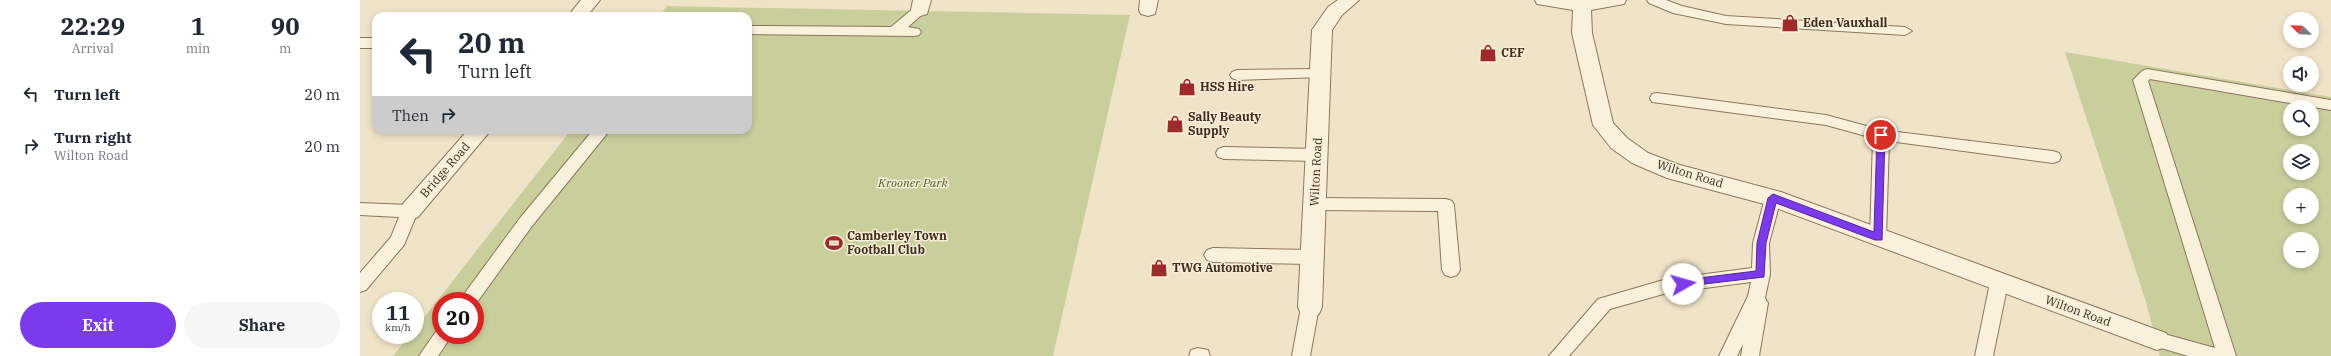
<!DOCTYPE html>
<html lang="en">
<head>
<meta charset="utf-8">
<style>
  :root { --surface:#fff; --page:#f6f6f7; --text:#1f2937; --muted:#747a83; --accent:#7c3aed }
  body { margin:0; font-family:"IBM Plex Serif",serif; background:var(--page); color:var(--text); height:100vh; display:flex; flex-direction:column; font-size:15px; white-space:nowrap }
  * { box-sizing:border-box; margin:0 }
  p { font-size:13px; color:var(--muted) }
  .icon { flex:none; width:22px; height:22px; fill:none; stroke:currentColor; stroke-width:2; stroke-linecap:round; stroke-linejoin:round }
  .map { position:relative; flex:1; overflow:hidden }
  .sheet { display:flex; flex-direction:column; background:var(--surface); width:360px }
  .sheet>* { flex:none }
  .top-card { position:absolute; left:12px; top:12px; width:380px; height:122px; border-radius:12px; box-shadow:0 2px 6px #0003; background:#fff; color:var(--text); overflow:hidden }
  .needle { width:26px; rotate:293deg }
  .controls { position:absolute; left:1923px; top:12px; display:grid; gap:8px }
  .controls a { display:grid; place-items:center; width:36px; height:36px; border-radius:50%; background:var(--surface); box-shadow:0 2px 6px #0003; font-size:20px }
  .speed { position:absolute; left:12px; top:292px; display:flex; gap:8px; font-size:20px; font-weight:700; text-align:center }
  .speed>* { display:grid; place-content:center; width:52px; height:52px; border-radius:50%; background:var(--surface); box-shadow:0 2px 6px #0003; line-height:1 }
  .speed small { font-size:10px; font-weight:400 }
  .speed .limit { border:6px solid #d22; background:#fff; color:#111 }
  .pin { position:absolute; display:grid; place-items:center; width:34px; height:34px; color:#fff; margin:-17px; border:2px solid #fff; border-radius:50%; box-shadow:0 1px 4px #0007 }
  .me { position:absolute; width:44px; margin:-22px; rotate:83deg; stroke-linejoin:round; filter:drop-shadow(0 0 3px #0008) }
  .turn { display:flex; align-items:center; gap:14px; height:84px; padding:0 20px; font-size:18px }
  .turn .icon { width:52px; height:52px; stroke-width:2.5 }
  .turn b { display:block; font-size:28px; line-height:34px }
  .then { display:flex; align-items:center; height:38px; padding:0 20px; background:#0003; gap:8px; font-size:15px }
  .eta { display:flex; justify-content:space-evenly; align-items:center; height:68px; text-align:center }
  .eta b { font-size:24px; font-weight:800; line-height:28px }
  .button { display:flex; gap:8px; margin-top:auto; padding:8px 20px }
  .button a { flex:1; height:46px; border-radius:24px; background:var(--accent); color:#fff; font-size:16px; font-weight:800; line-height:46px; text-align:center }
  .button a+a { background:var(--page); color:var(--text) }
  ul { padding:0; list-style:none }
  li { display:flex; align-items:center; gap:12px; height:52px; padding:0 20px }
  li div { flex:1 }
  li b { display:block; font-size:15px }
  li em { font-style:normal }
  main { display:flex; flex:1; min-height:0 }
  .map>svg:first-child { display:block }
  .green { fill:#c9cf9b; fill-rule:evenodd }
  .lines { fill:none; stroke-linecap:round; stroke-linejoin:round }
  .lane-casing { stroke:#8d765c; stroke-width:2 }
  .street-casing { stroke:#8d765c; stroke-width:2 }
  .lane { fill:#faf1dc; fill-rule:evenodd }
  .street { fill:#faf1dc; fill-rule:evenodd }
  .route { fill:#7c3aed; stroke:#51269a }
  .labels { text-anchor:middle; stroke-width:3; stroke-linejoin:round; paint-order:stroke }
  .poi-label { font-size:12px; font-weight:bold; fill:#3d2e20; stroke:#f7eed8; text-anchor:start }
  .street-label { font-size:12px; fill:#3d2e20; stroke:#f7eed8 }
  .park-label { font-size:12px; font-style:italic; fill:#4d5a26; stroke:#f7eed8 }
</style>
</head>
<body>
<main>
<section class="sheet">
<div class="eta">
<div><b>22:29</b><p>Arrival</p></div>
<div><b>1</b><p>min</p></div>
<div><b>90</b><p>m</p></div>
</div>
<ul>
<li><svg class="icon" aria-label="left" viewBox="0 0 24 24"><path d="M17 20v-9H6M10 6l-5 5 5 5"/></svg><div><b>Turn left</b></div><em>20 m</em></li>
<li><svg class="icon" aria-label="right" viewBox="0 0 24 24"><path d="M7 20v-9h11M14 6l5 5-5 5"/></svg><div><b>Turn right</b><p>Wilton Road</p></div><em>20 m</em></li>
</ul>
<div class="button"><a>Exit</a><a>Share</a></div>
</section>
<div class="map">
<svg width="1971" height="356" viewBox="0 0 1971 356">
  <rect width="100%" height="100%" fill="#f0e4c8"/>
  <!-- green -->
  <g class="green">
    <path d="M 307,6 L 770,15 L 693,356 L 33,356 L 50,335 L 55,335 L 55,329 L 211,130 L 388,130 L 388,16 L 299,16 ZM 81,301 L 115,301 L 115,335 L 81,335 Z"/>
    <path d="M 1705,52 L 1971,97 L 1971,356 L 1800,356 L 1786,302 ZM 1930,107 L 1952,107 L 1952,129 L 1930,129 ZM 1930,151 L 1952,151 L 1952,173 L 1930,173 ZM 1930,195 L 1952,195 L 1952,217 L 1930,217 ZM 1930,239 L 1952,239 L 1952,261 L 1930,261 Z"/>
  </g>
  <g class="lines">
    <!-- lane casing -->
    <g class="lane-casing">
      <g id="lane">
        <path d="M 1287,0 L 1306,0 L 1322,6 L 1366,16 L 1545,27 L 1552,31 L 1545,35 L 1366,24 L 1313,13 L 1289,3 Z"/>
        <path d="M 560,6 L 567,10 L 548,27 L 559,29 L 561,32 L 559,35 L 554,36 L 388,34 L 388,26 L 531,27 L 555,7 Z"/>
        <rect x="0" y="38" width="16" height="10"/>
        <path d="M 959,69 L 964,71 L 966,74 L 964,77 L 877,80 L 872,78 L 870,75 L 872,72 L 877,70 Z"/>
        <path d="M 1787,69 L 1971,100 L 1971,110 L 1790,79 L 1788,81 L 1876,356 L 1828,356 L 1791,345 L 1788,340 L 1791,335 L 1797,332 L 1855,348 L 1773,80 L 1782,71 Z"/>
        <path d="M 1297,93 L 1466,115 L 1521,130 L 1693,151 L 1699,153 L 1701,157 L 1699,161 L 1693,163 L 1529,141 L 1526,238 L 1524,243 L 1518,244 L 1512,243 L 1510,238 L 1513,138 L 1466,125 L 1292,102 L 1290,98 L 1292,94 Z"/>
        <path d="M 233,130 L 250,130 L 172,226 L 115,305 L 115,301 L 99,301 L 160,218 Z"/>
        <path d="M 864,147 L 957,149 L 963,151 L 965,155 L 963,159 L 957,161 L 864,159 L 858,157 L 856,153 L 858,149 Z"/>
        <path d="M 1413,192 L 1419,194 L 1421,198 L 1409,243 L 1410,274 L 1405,298 L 1408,303 L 1399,356 L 1381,356 L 1383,344 L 1377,356 L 1359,356 L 1388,296 L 1391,282 L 1307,293 L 1250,309 L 1209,356 L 1189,356 L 1238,299 L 1307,279 L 1392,268 L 1393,243 L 1405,198 L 1407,194 Z"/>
        <path d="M 954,198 L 1086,199 L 1092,201 L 1094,205 L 1100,270 L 1097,275 L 1091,277 L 1085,275 L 1082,270 L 1078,211 L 954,210 L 948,208 L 946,204 L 948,200 Z"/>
        <path d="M 0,203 L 50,205 L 56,207 L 58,211 L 44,245 L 6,290 L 0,292 L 0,273 L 31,237 L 39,217 L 0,215 Z"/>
        <path d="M 853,248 L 952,250 L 958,252 L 961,257 L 958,262 L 952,264 L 853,262 L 847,260 L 844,255 L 847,250 Z"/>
        <path d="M 1639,276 L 1645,278 L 1648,283 L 1633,356 L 1615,356 L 1630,283 L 1633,278 Z"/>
        <path d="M 950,300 L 956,302 L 959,307 L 950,356 L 932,356 L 941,307 L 944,302 Z"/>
        <path d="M 81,328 L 81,335 L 92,335 L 78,356 L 59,356 L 77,330 Z"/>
        <path d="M 838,348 L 848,350 L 850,356 L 829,356 L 831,350 Z"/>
      </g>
    </g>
    <!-- street casing -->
    <g class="street-casing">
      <g id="street">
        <path d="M 221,0 L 240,0 L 227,16 L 208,16 Z"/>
        <path d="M 553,0 L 571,0 L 567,14 L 560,16 L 553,14 L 551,10 Z"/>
        <path d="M 780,0 L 798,0 L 795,14 L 788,16 L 781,14 L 779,10 Z"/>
        <path d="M 978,0 L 999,0 L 982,15 L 972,30 L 962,307 L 959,314 L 950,317 L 941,314 L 938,307 L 952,30 L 968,7 Z"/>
        <path d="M 1175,0 L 1266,0 L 1264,4 L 1231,10 L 1232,33 L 1253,123 L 1267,138 L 1288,153 L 1320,165 L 1421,192 L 1806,333 L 1810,340 L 1806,347 L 1797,350 L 1408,205 L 1307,178 L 1272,163 L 1251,148 L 1233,125 L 1212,33 L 1213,10 L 1177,4 Z"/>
        <path d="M 108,130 L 131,130 L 58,217 L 50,220 L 42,217 L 39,211 L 42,205 Z"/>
      </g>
    </g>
    <!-- lane -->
    <use href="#lane" class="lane"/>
    <!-- street -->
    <use href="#street" class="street"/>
  </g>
  <!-- route -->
  <path class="route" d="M 1521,132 L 1525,135 L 1522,240 L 1515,240 L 1416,203 L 1406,243 L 1404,277 L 1319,287 L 1319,281 L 1323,280 L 1396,271 L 1397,243 L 1408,198 L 1413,194 L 1514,232 L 1517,135 Z"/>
  <!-- icons -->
  <defs>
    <g id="shop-bare" transform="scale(1.38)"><path d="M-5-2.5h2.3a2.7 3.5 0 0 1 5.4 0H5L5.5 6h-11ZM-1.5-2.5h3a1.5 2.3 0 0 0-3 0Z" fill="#9e2a2b" stroke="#f7eed8" stroke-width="2.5" paint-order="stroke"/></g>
    <g id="stadium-bare" transform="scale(1.38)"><path d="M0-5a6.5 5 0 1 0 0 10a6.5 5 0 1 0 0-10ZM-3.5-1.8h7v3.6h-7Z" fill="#9e2a2b" stroke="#f7eed8" stroke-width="2.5" paint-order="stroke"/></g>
  </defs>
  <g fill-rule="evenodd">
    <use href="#shop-bare" x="1430" y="23"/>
    <use href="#shop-bare" x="1128" y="53"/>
    <use href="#shop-bare" x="827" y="87"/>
    <use href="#shop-bare" x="815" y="124"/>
    <use href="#stadium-bare" x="474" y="243"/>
    <use href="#shop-bare" x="799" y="268"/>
  </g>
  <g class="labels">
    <!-- poi labels -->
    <g class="poi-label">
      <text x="1443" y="27">Eden Vauxhall</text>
      <text x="1141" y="57">CEF</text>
      <text x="840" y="91">HSS Hire</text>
      <text x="828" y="121">Sally Beauty<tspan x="828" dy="14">Supply</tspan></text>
      <text x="487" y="240">Camberley Town<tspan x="487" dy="14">Football Club</tspan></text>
      <text x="812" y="272">TWG Automotive</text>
    </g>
    <!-- street labels -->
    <g class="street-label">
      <text transform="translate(85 170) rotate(-49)" y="4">Bridge Road</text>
      <text transform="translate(956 172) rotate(-87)" y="4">Wilton Road</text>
      <text transform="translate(1330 174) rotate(17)" y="4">Wilton Road</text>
      <text transform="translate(1718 311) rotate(20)" y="4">Wilton Road</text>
    </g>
    <!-- park labels -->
    <g class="park-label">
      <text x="553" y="187">Krooner Park</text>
    </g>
  </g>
</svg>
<div class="controls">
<a><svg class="needle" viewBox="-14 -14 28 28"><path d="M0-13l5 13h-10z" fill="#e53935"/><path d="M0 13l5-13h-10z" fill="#747a83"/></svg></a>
<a><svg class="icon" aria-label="sound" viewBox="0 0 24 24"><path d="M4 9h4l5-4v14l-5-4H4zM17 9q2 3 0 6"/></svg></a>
<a><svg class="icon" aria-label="search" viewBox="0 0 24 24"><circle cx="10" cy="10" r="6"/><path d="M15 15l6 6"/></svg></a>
<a><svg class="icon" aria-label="layers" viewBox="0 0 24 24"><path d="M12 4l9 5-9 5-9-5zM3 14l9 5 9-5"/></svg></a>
<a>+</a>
<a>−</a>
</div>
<div class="speed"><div>11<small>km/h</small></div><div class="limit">20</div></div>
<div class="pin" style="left:1521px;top:135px;background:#d93025"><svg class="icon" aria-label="arrive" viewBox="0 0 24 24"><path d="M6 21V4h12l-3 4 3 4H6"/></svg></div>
<svg class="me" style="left:1323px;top:284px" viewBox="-20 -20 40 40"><circle r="19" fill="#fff"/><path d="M0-13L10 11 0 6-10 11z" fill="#7c3aed"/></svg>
<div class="top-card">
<div class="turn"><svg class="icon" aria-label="left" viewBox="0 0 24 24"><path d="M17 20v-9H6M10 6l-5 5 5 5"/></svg><div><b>20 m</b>Turn left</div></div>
<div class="then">Then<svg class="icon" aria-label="right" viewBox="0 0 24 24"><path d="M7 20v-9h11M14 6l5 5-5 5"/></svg></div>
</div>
</div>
</main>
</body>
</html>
